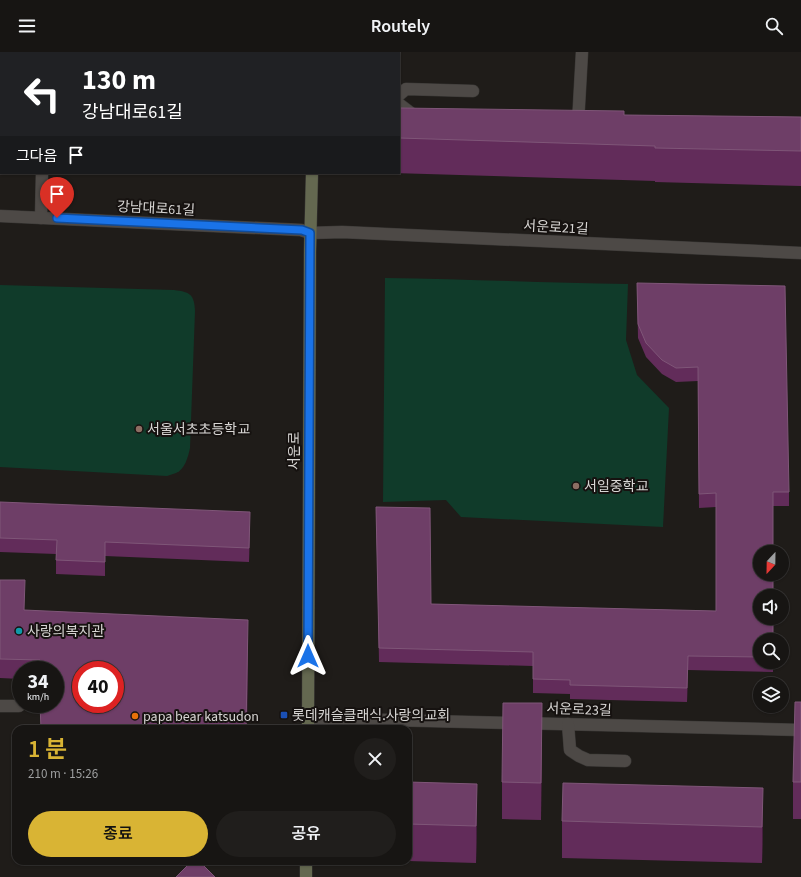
<!DOCTYPE html>
<html lang="ko">
<head>
<meta charset="utf-8">
<style>
  :root { --surface:#171513; --page:#201e1c; --text:#f1f3f6; --muted:#9e9fa0; --line:#363433; --accent:#d9b434 }
  body { margin:0; font-family:"Source Sans 3","Noto Sans KR",sans-serif; background:var(--page); color:var(--text); height:100vh; display:flex; flex-direction:column; font-size:15px; white-space:nowrap }
  * { box-sizing:border-box; margin:0 }
  p { font-size:13px; color:var(--muted) }
  .icon { flex:none; width:22px; height:22px; fill:none; stroke:currentColor; stroke-width:2; stroke-linecap:round; stroke-linejoin:round }
  .map { position:relative; flex:1; overflow:hidden }
  .drawer { position:absolute; left:12px; top:673px; width:400px; height:140px; display:flex; flex-direction:column; background:var(--surface); border-radius:12px; box-shadow:0 1px 3px #0004,0 0 0 1px var(--line) }
  .drawer>* { flex:none }
  .hud { position:absolute; left:0px; top:0px; width:400px; height:122px; box-shadow:0 1px 3px #0004,0 0 0 1px var(--line); background:#202124; color:#fff; overflow:hidden }
  .needle { width:26px; rotate:202deg }
  .buttons { position:absolute; left:753px; top:493px; display:grid; gap:8px }
  .buttons a { display:grid; place-items:center; width:36px; height:36px; border-radius:50%; background:var(--surface); box-shadow:0 1px 3px #0004,0 0 0 1px var(--line); font-size:20px }
  .speed { position:absolute; left:12px; top:609px; display:flex; gap:8px; font-size:20px; font-weight:700; text-align:center }
  .speed>* { display:grid; place-content:center; width:52px; height:52px; border-radius:50%; background:var(--surface); box-shadow:0 1px 3px #0004,0 0 0 1px var(--line); line-height:1 }
  .speed small { font-size:10px; font-weight:400 }
  .speed .limit { border:6px solid #d22; background:#fff; color:#111 }
  .pin { position:absolute; display:grid; place-items:center; width:34px; height:34px; color:#fff; margin:-41px -17px; border-radius:50% 50% 50% 0; rotate:-45deg; box-shadow:0 0 4px #0007 }
  .pin .icon { rotate:45deg }
  .me { position:absolute; width:44px; margin:-22px; rotate:0deg; stroke-linejoin:round; filter:drop-shadow(0 0 3px #0008) }
  .turn { display:flex; align-items:center; gap:14px; height:84px; padding:0 16px; font-size:18px }
  .turn .icon { width:52px; height:52px; stroke-width:2.5 }
  .turn b { display:block; font-size:28px; line-height:34px }
  .then { display:flex; align-items:center; height:38px; padding:0 16px; background:#0003; gap:8px; font-size:15px }
  .round { display:grid; place-items:center; flex:none; width:42px; height:42px; border-radius:21px; background:var(--page) }
  .summary { display:flex; align-items:center; justify-content:space-between; height:68px; padding:0 16px }
  h1 { font-size:24px; font-weight:600; line-height:30px; color:var(--accent) }
  .button { display:flex; gap:8px; margin-top:auto; padding:8px 16px }
  .button a { flex:1; height:46px; border-radius:24px; background:var(--accent); color:#111; font-size:16px; font-weight:600; line-height:46px; text-align:center }
  .button a+a { background:var(--page); color:var(--text) }
  header { display:flex; justify-content:space-between; align-items:center; height:52px; padding:0 16px; background:var(--surface); font-size:18px; font-weight:600 }
  .map>svg:first-child { display:block }
  .green { fill:#103b2a }
  .lines { fill:none; stroke-linecap:round; stroke-linejoin:round }
  .lane-casing { stroke:#3a3836; stroke-width:13 }
  .street-casing { stroke:#3a3836; stroke-width:13 }
  .secondary-casing { stroke:#3a3836; stroke-width:13 }
  .lane { stroke:#4d4946; stroke-width:12 }
  .street { stroke:#4d4946; stroke-width:12 }
  .secondary { stroke:#646850; stroke-width:12 }
  .wall { fill:#622c5a }
  .shaded-wall { fill:#421e3b }
  .building { fill:#6e3e67; stroke:#7f5678; fill-rule:evenodd }
  .route-casing { stroke:#114b97; stroke-width:10 }
  .route { stroke:#1a73e8; stroke-width:7 }
  .education-dot { fill:#8d6e63; stroke:#161210; stroke-width:1.5 }
  .culture-dot { fill:#0f9aa8; stroke:#161210; stroke-width:1.5 }
  .transit-dot { fill:#1a4fb4; stroke:#161210; stroke-width:1.5 }
  .food-dot { fill:#e8710a; stroke:#161210; stroke-width:1.5 }
  .labels { text-anchor:middle; stroke-width:4; stroke-linejoin:round; paint-order:stroke }
  .street-label { font-size:14px; fill:#d7d5d3; stroke:#161210 }
  .poi-label { font-size:14px; fill:#d7d5d3; stroke:#161210; text-anchor:start }
</style>
</head>
<body>
<header><svg class="icon" aria-label="menu" viewBox="0 0 24 24"><path d="M4 6h16M4 12h16M4 18h16"/></svg>Routely<svg class="icon" aria-label="search" viewBox="0 0 24 24"><circle cx="10" cy="10" r="6"/><path d="M15 15l6 6"/></svg></header>
<div class="map">
<svg width="801" height="825" viewBox="0 0 801 825">
  <rect width="100%" height="100%" fill="#1f1c19"/>
  <!-- green -->
  <g class="green">
    <path d="M 385,226 C 466,227 547,231 628,232 L 626,288 L 637,323 L 669,356 L 663,475 L 461,465 L 446,448 L 383,450 Z"/>
    <path d="M 0,233 L 174,238 C 191,240 194,243 195,259 L 190,396 C 188,405 185,417 176,421 C 173,422 170,423 167,424 L 0,415 Z"/>
  </g>
  <g class="lines">
    <!-- lane casing -->
    <g class="lane-casing">
      <g id="lane">
        <path d="M 43,1 L 43,0"/>
        <path d="M 381,1 L 381,0"/>
        <path d="M 399,43 L 406,37 L 473,39"/>
        <path d="M 399,52 L 416,65"/>
        <path d="M 578,71 L 582,0"/>
        <path d="M 41,166 L 42,121"/>
        <path d="M 0,654 L 19,654"/>
        <path d="M 308,666 L 801,678"/>
        <path d="M 568,672 L 570,698 L 579,704 L 588,708 L 625,709"/>
      </g>
    </g>
    <!-- street casing -->
    <g class="street-casing">
      <path id="street" d="M 0,164 L 301,178 L 310,181 L 342,180 L 801,201"/>
    </g>
    <!-- secondary casing -->
    <g class="secondary-casing">
      <g id="secondary">
        <path d="M 315,1 L 315,0"/>
        <path d="M 308,677 L 310,200 L 312,121"/>
        <path d="M 306,825 L 306,809"/>
      </g>
    </g>
    <!-- lane -->
    <use href="#lane" class="lane"/>
    <!-- street -->
    <use href="#street" class="street"/>
    <!-- secondary -->
    <use href="#secondary" class="secondary"/>
  </g>
  <!-- wall -->
  <g class="wall">
    <path d="M 0,0 L 1,1 L 1,107 L 0,107 Z"/>
    <path d="M 399,56 L 624,63 L 801,65 L 801,134 L 655,130 L 655,129 L 393,121 L 399,121 Z"/>
    <path d="M 637,231 L 789,440 L 789,454 L 773,454 L 760,588 L 760,610 L 773,610 L 773,620 L 688,618 L 687,650 L 570,647 L 570,642 L 533,641 L 533,614 L 379,610 L 376,455 L 431,552 L 716,559 L 716,455 L 699,456 L 698,329 L 676,330 L 662,322 L 646,305 L 638,286 Z"/>
    <path d="M 0,450 L 250,474 L 249,510 L 105,504 L 105,524 L 56,522 L 56,502 L 0,500 Z"/>
    <path d="M 0,528 L 24,558 L 248,587 L 247,677 L 40,677 L 55,618 L 21,618 L 21,627 L 0,626 Z"/>
    <path d="M 801,650 L 801,767 L 793,767 L 793,730 Z"/>
    <path d="M 542,688 L 541,768 L 502,767 L 502,730 Z"/>
    <path d="M 408,730 L 477,769 L 476,811 L 408,809 Z"/>
    <path d="M 562,769 L 763,773 L 762,811 L 562,806 Z"/>
  </g>
  <!-- shaded-wall -->
  <g class="shaded-wall">
    <path d="M 250,460 L 250,474 L 249,510 L 249,496 Z"/>
    <path d="M 248,568 L 247,677 L 246,677 Z"/>
    <path d="M 688,604 L 688,618 L 687,650 L 687,636 Z"/>
    <path d="M 542,651 L 542,688 L 541,768 L 541,731 Z"/>
    <path d="M 477,732 L 477,769 L 476,811 L 476,774 Z"/>
    <path d="M 763,736 L 763,773 L 762,811 L 762,775 Z"/>
  </g>
  <!-- building -->
  <g class="building">
    <path d="M 0,0 L 32,0 L 32,1 L 1,1 L 1,76 L 0,76 Z"/>
    <rect x="66" y="0" width="88" height="1"/>
    <rect x="198" y="0" width="80" height="1"/>
    <path d="M 399,56 L 624,59 L 624,63 L 801,65 L 801,99 L 655,96 L 655,94 L 399,86 Z"/>
    <path d="M 637,231 L 785,234 L 789,440 L 773,440 L 773,500 L 760,500 L 760,522 L 773,522 L 773,544 L 760,544 L 760,566 L 773,566 L 773,588 L 760,588 L 760,605 L 688,604 L 687,636 L 570,633 L 570,628 L 533,627 L 533,600 L 379,596 L 376,455 L 430,456 L 431,552 L 716,559 L 716,441 L 699,442 L 698,315 L 676,316 L 662,308 L 646,291 L 638,272 Z"/>
    <path d="M 0,450 L 250,460 L 249,496 L 105,490 L 105,510 L 56,508 L 57,488 L 0,486 Z"/>
    <path d="M 0,528 L 25,528 L 24,558 L 248,568 L 246,677 L 41,677 L 40,652 L 55,652 L 55,618 L 40,618 L 40,608 L 0,607 ZM 81,618 L 115,618 L 115,652 L 81,652 Z"/>
    <path d="M 795,650 L 801,650 L 801,730 L 793,730 Z"/>
    <path d="M 503,651 L 542,651 L 541,731 L 502,730 Z"/>
    <path d="M 408,730 L 477,732 L 476,774 L 408,772 Z"/>
    <path d="M 563,731 L 763,736 L 762,775 L 562,769 Z"/>
    <path d="M 198,809 L 199,809 L 215,825 L 176,825 L 191,810 L 194,814 Z"/>
  </g>
  <g class="lines">
    <!-- route casing -->
    <g class="route-casing">
      <path id="route" d="M 57,166 L 302,178 L 310,181 L 308,604"/>
    </g>
    <!-- route -->
    <use href="#route" class="route"/>
  </g>
  <!-- markers -->
  <g class="education-dot">
    <circle cx="139" cy="377" r="4"/>
    <circle cx="576" cy="434" r="4"/>
  </g>
  <circle class="culture-dot" cx="19" cy="579" r="4"/>
  <rect class="transit-dot" x="280" y="659" width="8" height="8" rx="2"/>
  <circle class="food-dot" cx="135" cy="664" r="4"/>
  <g class="labels">
    <!-- street labels -->
    <g class="street-label">
      <text transform="translate(156 156) rotate(3)" y="5">강남대로61길</text>
      <text transform="translate(556 175) rotate(3)" y="5">서운로21길</text>
      <text transform="translate(294 399) rotate(-90)" y="5">서운로</text>
      <text transform="translate(579 657) rotate(2)" y="5">서운로23길</text>
    </g>
    <!-- poi labels -->
    <g class="poi-label">
      <text x="147" y="382">서울서초초등학교</text>
      <text x="584" y="439">서일중학교</text>
      <text x="27" y="584">사랑의복지관</text>
      <text x="292" y="668">롯데캐슬클래식.사랑의교회</text>
      <text x="143" y="669">papa bear katsudon</text>
    </g>
  </g>
</svg>
<div class="buttons">
<a><svg class="needle" viewBox="-14 -14 28 28"><path d="M0-13l5 13h-10z" fill="#e53935"/><path d="M0 13l5-13h-10z" fill="#9e9fa0"/></svg></a>
<a><svg class="icon" aria-label="sound" viewBox="0 0 24 24"><path d="M4 9h4l5-4v14l-5-4H4zM17 9q2 3 0 6"/></svg></a>
<a><svg class="icon" aria-label="search" viewBox="0 0 24 24"><circle cx="10" cy="10" r="6"/><path d="M15 15l6 6"/></svg></a>
<a><svg class="icon" aria-label="layers" viewBox="0 0 24 24"><path d="M12 4l9 5-9 5-9-5zM3 14l9 5 9-5"/></svg></a>
</div>
<div class="speed"><div>34<small>km/h</small></div><div class="limit">40</div></div>
<div class="pin" style="left:57px;top:166px;background:#d93025"><svg class="icon" aria-label="arrive" viewBox="0 0 24 24"><path d="M6 21V4h12l-3 4 3 4H6"/></svg></div>
<svg class="me" style="left:308px;top:604px" viewBox="-20 -20 40 40"><path d="M0-17L14 15 0 8-14 15z" fill="#1a73e8" stroke="#fff" stroke-width="4"/></svg>
<div class="hud">
<div class="turn"><svg class="icon" aria-label="left" viewBox="0 0 24 24"><path d="M17 20v-9H6M10 6l-5 5 5 5"/></svg><div><b>130 m</b>강남대로61길</div></div>
<div class="then">그다음<svg class="icon" aria-label="arrive" viewBox="0 0 24 24"><path d="M6 21V4h12l-3 4 3 4H6"/></svg></div>
</div>
<section class="drawer">
<div class="summary"><div><h1>1 분</h1><p>210 m · 15:26</p></div><a class="round"><svg class="icon" aria-label="close" viewBox="0 0 24 24"><path d="M6 6l12 12M18 6L6 18"/></svg></a></div>
<div class="button"><a>종료</a><a>공유</a></div>
</section>
</div>
</body>
</html>
